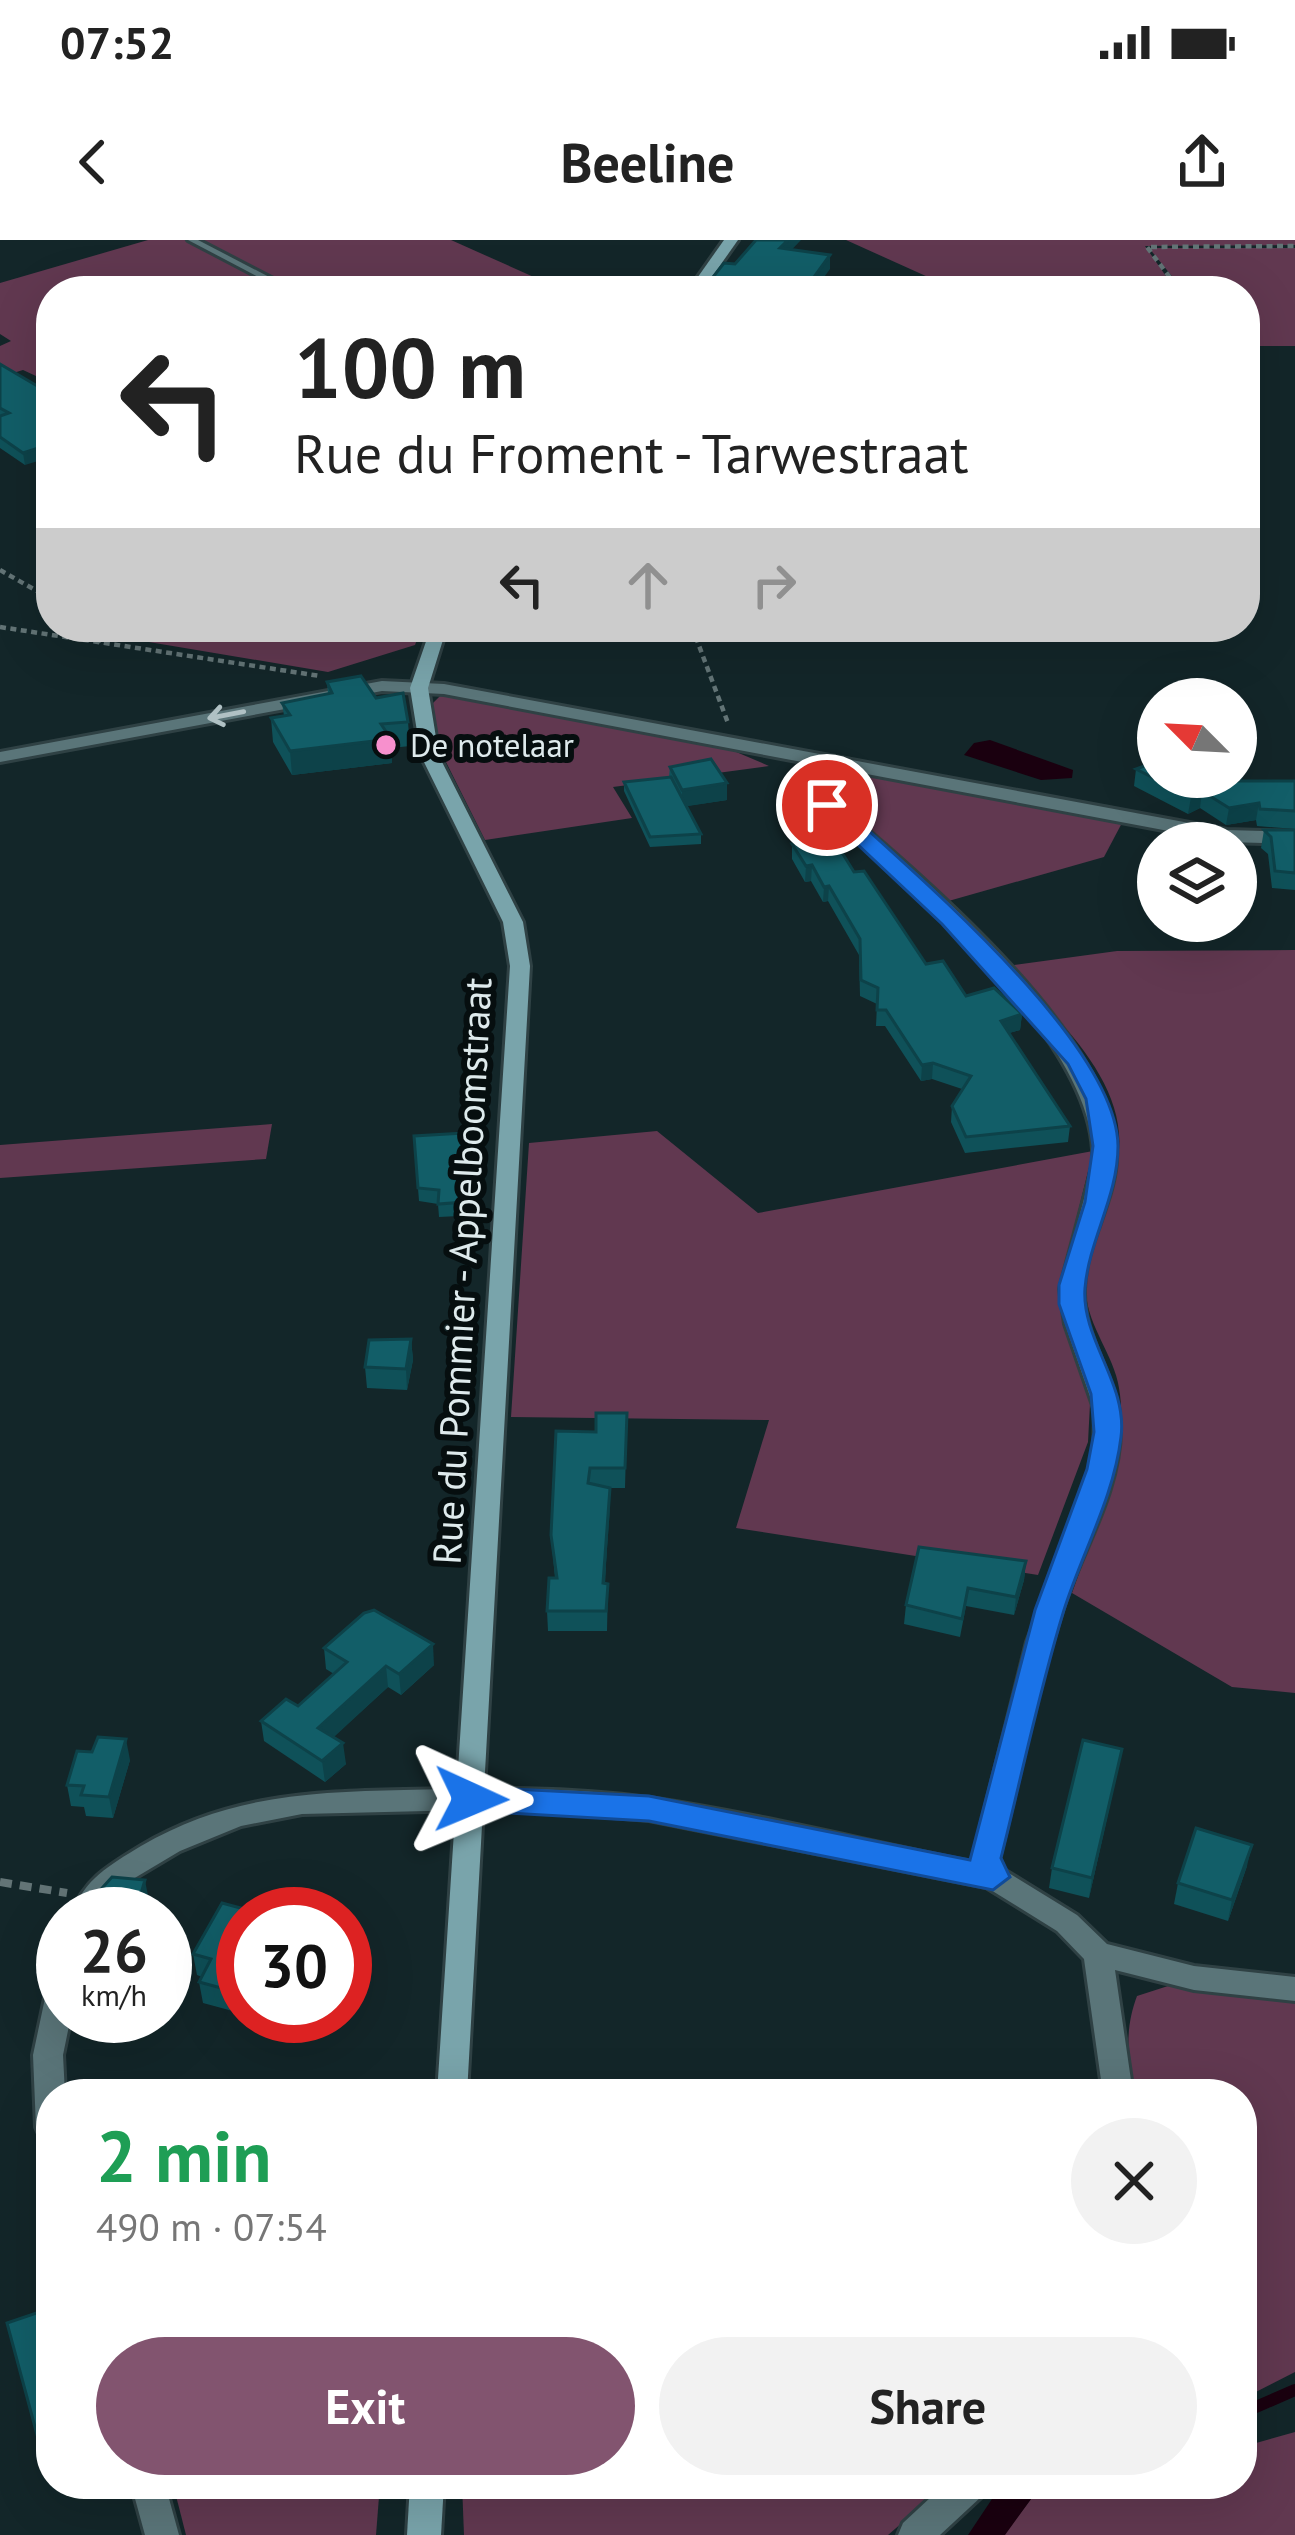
<!DOCTYPE html>
<html lang="en">
<head>
<meta charset="utf-8">
<style>
  :root { --surface:#fff; --page:#f2f2f2; --text:#222; --muted:#767676; --accent:#82546f }
  body { margin:0; font-family:"PT Sans",sans-serif; background:var(--page); color:var(--text); height:100vh; display:flex; flex-direction:column; font-size:45px; white-space:nowrap }
  * { box-sizing:border-box; margin:0 }
  p { font-size:39px; color:var(--muted) }
  .icon { flex:none; width:66px; height:66px; fill:none; stroke:currentColor; stroke-width:2; stroke-linecap:round; stroke-linejoin:round }
  .map { position:relative; flex:1; overflow:hidden }
  .side { position:absolute; left:36px; top:1839px; width:1221px; height:420px; display:flex; flex-direction:column; background:var(--surface); border-radius:48px; box-shadow:0 12px 48px #0002 }
  .side>* { flex:none }
  .hud { position:absolute; left:36px; top:36px; width:1224px; height:366px; border-radius:48px; box-shadow:0 12px 48px #0002; background:#fff; color:var(--text); overflow:hidden }
  .needle { width:78px; rotate:294deg }
  .fabs { position:absolute; left:1137px; top:438px; display:grid; gap:24px }
  .fabs a { display:grid; place-items:center; width:120px; height:120px; border-radius:50%; background:var(--surface); box-shadow:0 12px 48px #0002; font-size:60px }
  .speed { position:absolute; left:36px; top:1647px; display:flex; gap:24px; font-size:60px; font-weight:700; text-align:center }
  .speed>* { display:grid; place-content:center; width:156px; height:156px; border-radius:50%; background:var(--surface); box-shadow:0 12px 48px #0002; line-height:1 }
  .speed small { font-size:30px; font-weight:400 }
  .speed .limit { border:18px solid #d22; background:#fff; color:#111 }
  .pin { position:absolute; display:grid; place-items:center; width:102px; height:102px; color:#fff; margin:-51px; border:6px solid #fff; border-radius:50%; box-shadow:0 3px 12px #0007 }
  .me { position:absolute; width:132px; margin:-66px; rotate:91deg; stroke-linejoin:round; filter:drop-shadow(0 0 9px #0008) }
  .turn { display:flex; align-items:center; gap:42px; height:252px; padding:0 60px; font-size:54px }
  .turn .icon { width:156px; height:156px; stroke-width:2.5 }
  .turn b { display:block; font-size:84px; line-height:102px }
  .lanes { display:flex; align-items:center; height:114px; padding:0 60px; background:#0003; justify-content:center; gap:60px; direction:ltr }
  .lanes .off { opacity:.35 }
  .round { display:grid; place-items:center; flex:none; width:126px; height:126px; border-radius:63px; background:var(--page) }
  .head { display:flex; align-items:center; justify-content:space-between; height:204px; padding:0 60px }
  h1 { font-size:72px; font-weight:700; line-height:90px; color:#1e9e55 }
  .action { display:flex; gap:24px; margin-top:auto; padding:24px 60px }
  .action a { flex:1; height:138px; border-radius:72px; background:var(--accent); color:#fff; font-size:48px; font-weight:700; line-height:138px; text-align:center }
  .action a+a { background:var(--page); color:var(--text) }
  .status { display:flex; justify-content:space-between; align-items:center; height:84px; padding:0 60px; background:var(--surface); direction:ltr }
  .status svg { height:33px; fill:currentColor }
  header { display:flex; justify-content:space-between; align-items:center; height:156px; padding:0 60px; background:var(--surface); font-size:54px; font-weight:700 }
  .map>svg:first-child { display:block }
  .green { fill:#613850 }
  .water { fill:#1a000f }
  .lines { fill:none; stroke-linecap:round; stroke-linejoin:round }
  .stream { stroke:#1a000f; stroke-width:12 }
  .lane-casing { stroke:#2f4144; stroke-width:6 }
  .street-casing { stroke:#2f4144; stroke-width:6 }
  .secondary-casing { stroke:#2f4144; stroke-width:6 }
  .path-far1 { stroke:#637476; stroke-width:4.5; stroke-dasharray:6 4.5; stroke-linecap:butt }
  .path { stroke:#637476; stroke-width:8; stroke-dasharray:12 8; stroke-linecap:butt }
  .lane { fill:#5a7579; fill-rule:evenodd }
  .street { fill:#5a7579; fill-rule:evenodd }
  .secondary { fill:#79a4ab; fill-rule:evenodd }
  .wall { fill:#0f5159 }
  .shaded-wall { fill:#0d4249 }
  .building { fill:#125e68; stroke:#0d4249; stroke-width:3 }
  .oneway { stroke:#b0c1c4 }
  .route { fill:#1a73e8; stroke:#114b97; stroke-width:3 }
  .poi-dot { fill:#f790cd; stroke:#060e0f; stroke-width:4.5 }
  .labels { text-anchor:middle; stroke-width:12; stroke-linejoin:round; paint-order:stroke }
  .far-poi-label { font-size:33px; fill:#deeaec; stroke:#060e0f; text-anchor:start }
  .street-label { font-size:39px; fill:#deeaec; stroke:#060e0f }
</style>
</head>
<body>
<div class="status"><b>07:52</b><svg viewBox="0 0 49 12"><path d="M0 12V9h3v3zM5 12V6h3v6zM10 12V3h3v9zM15 12V0h3v12zM26 1h20v11H26zM47 4h2v5h-2z"/></svg></div>
<header><svg class="icon" aria-label="back" viewBox="0 0 24 24"><path d="M15 5l-7 7 7 7"/></svg>Beeline<svg class="icon" aria-label="share" viewBox="0 0 24 24"><path d="M12 15V3M7 8l5-5 5 5M5 13v7h14v-7"/></svg></header>
<div class="map">
<svg width="1295" height="2295" viewBox="0 0 1295 2295">
  <rect width="100%" height="100%" fill="#132629"/>
  <!-- green -->
  <g class="green">
    <path d="M 148,0 L 451,0 L 545,42 L 518,51 L 51,51 L 51,131 L 36,136 L 23,130 L 0,137 L 0,106 L 11,101 L 0,94 L 0,43 Z"/>
    <path d="M 846,0 L 1295,0 L 1295,5 L 1145,6 L 1170,42 L 1098,51 L 959,51 Z"/>
    <path d="M 1149,8 L 1295,8 L 1295,106 L 1245,106 L 1245,51 L 1184,51 Z"/>
    <path d="M 148,387 L 422,387 L 415,405 L 328,432 L 131,399 Z"/>
    <path d="M 442,454 L 715,503 L 769,526 L 613,547 L 632,578 L 485,600 L 444,518 L 430,466 Z"/>
    <path d="M 838,528 L 1123,581 L 1104,617 L 945,662 L 812,543 L 821,532 Z"/>
    <path d="M 1295,710 L 1295,1453 L 1232,1447 L 1072,1353 C 1094,1290 1131,1217 1119,1148 C 1114,1115 1088,1087 1086,1053 C 1084,1013 1105,966 1116,927 C 1137,848 1055,776 1006,726 L 1117,711 Z"/>
    <path d="M 272,884 L 266,919 L 0,938 L 0,905 Z"/>
    <path d="M 657,891 L 758,973 L 1093,911 L 1061,1041 L 1090,1164 L 1088,1202 L 1038,1335 L 736,1288 L 769,1180 L 511,1177 L 529,903 Z"/>
    <path d="M 1168,1746 L 1295,1760 L 1295,2132 L 1242,2159 L 1242,1854 L 1134,1854 C 1128,1818 1124,1791 1137,1756 Z"/>
    <path d="M 1295,2192 L 1295,2295 L 1004,2295 L 1034,2255 L 1097,2244 L 1242,2244 L 1242,2207 Z"/>
    <path d="M 173,2244 L 380,2244 L 376,2295 L 186,2295 Z"/>
    <path d="M 462,2244 L 945,2244 L 946,2245 L 888,2295 L 464,2295 Z"/>
  </g>
  <!-- water -->
  <g class="water">
    <path d="M 990,500 L 1073,530 L 1072,538 L 1041,540 L 964,515 L 974,503 Z"/>
    <path d="M 1002,2244 L 1071,2244 L 1034,2255 L 1005,2295 L 968,2295 Z"/>
  </g>
  <g class="lines">
    <!-- stream -->
    <path class="stream" d="M 1242,2173 L 1295,2150"/>
    <!-- lane casing -->
    <g class="lane-casing">
      <path id="lane" d="M 188,0 L 198,0 L 275,40 L 268,42 Z"/>
    </g>
    <!-- street casing -->
    <g class="street-casing">
      <g id="street">
        <path d="M 382,441 L 444,444 L 1227,590 L 1295,592 L 1295,604 L 1227,602 L 819,525 L 813,543 C 902,620 1108,786 1116,908 C 1119,957 1085,1001 1084,1049 C 1082,1099 1120,1140 1120,1189 C 1120,1253 1081,1311 1062,1371 C 1036,1452 1020,1536 999,1618 L 1004,1630 L 1077,1675 L 1107,1704 L 1194,1726 L 1295,1737 L 1295,1761 L 1194,1750 L 1115,1730 L 1133,1854 L 1103,1854 L 1084,1719 L 1057,1691 L 986,1647 L 649,1580 L 511,1569 L 302,1574 L 241,1586 L 180,1611 L 128,1642 L 104,1663 L 100,1674 L 72,1674 C 84,1639 110,1625 141,1606 C 226,1556 309,1552 404,1550 C 486,1548 569,1547 650,1558 C 758,1574 865,1601 972,1622 L 1027,1402 L 1081,1258 L 1094,1212 L 1095,1171 L 1065,1084 L 1060,1049 L 1093,925 C 1102,798 887,627 796,548 L 794,544 L 802,522 L 444,454 L 382,451 L 0,522 L 0,512 Z"/>
        <path d="M 63,1732 L 63,1776 L 71,1776 L 63,1815 L 65,1854 L 51,1854 L 51,1900 L 40,1896 L 36,1887 L 33,1815 L 48,1744 L 53,1735 Z"/>
        <path d="M 131,2244 L 165,2244 L 179,2295 L 145,2295 Z"/>
        <path d="M 945,2244 L 987,2244 L 982,2256 L 940,2295 L 898,2295 L 903,2283 Z"/>
      </g>
    </g>
    <!-- secondary casing -->
    <g class="secondary-casing">
      <g id="secondary">
        <path d="M 724,0 L 738,0 L 702,51 L 688,51 Z"/>
        <path d="M 431,387 L 447,387 L 428,448 L 439,516 L 523,682 L 530,726 L 467,1854 L 437,1854 L 510,726 L 503,682 L 421,516 L 410,448 Z"/>
        <path d="M 410,2244 L 444,2244 L 441,2295 L 407,2295 Z"/>
      </g>
    </g>
    <!-- path-far1 -->
    <g class="path-far1">
      <path d="M 1108,51 L 1174,43 L 1147,7 L 1295,6"/>
      <path d="M 0,330 L 51,359"/>
      <path d="M 0,387 L 320,436"/>
      <path d="M 692,387 L 728,483"/>
      <path d="M 98,402 L 104,395 L 99,387"/>
    </g>
    <!-- path -->
    <path class="path" d="M 0,1642 L 67,1653"/>
    <!-- lane -->
    <use href="#lane" class="lane"/>
    <!-- street -->
    <use href="#street" class="street"/>
    <!-- secondary -->
    <use href="#secondary" class="secondary"/>
  </g>
  <!-- wall -->
  <g class="wall">
    <path d="M 0,124 L 51,154 L 25,225 L 0,208 Z"/>
    <path d="M 327,442 L 376,458 L 408,482 L 410,506 L 391,508 L 392,523 L 292,535 L 273,502 L 271,478 L 284,476 L 282,463 L 328,454 Z"/>
    <path d="M 1244,522 L 1242,539 L 1233,541 L 1295,541 L 1295,589 L 1257,586 L 1256,580 L 1226,585 L 1200,568 L 1188,574 L 1134,546 L 1136,529 Z"/>
    <path d="M 670,527 L 727,560 L 686,566 L 701,594 L 701,604 L 650,607 L 624,551 L 624,542 L 669,537 Z"/>
    <path d="M 1264,590 L 1295,590 L 1295,650 L 1272,648 L 1268,614 L 1261,608 Z"/>
    <path d="M 792,604 L 854,632 L 926,724 L 966,756 L 1022,774 L 1020,790 L 1009,793 L 1070,886 L 1068,902 L 965,913 L 951,882 L 952,866 L 962,849 L 932,839 L 921,841 L 885,786 L 876,786 L 877,764 L 860,756 L 859,715 L 828,661 L 823,662 L 811,641 L 805,642 L 792,619 Z"/>
    <path d="M 414,896 L 482,906 L 479,975 L 439,977 L 438,964 L 419,961 Z"/>
    <path d="M 411,1099 L 413,1120 L 407,1150 L 367,1148 L 365,1127 Z"/>
    <path d="M 627,1173 L 625,1248 L 610,1248 L 605,1344 L 608,1344 L 607,1391 L 548,1391 L 547,1371 L 555,1338 L 551,1295 L 596,1192 Z"/>
    <path d="M 1026,1321 L 1024,1340 L 1014,1375 L 966,1366 L 960,1397 L 904,1384 L 906,1365 Z"/>
    <path d="M 324,1408 L 434,1425 L 401,1455 L 388,1447 L 333,1497 L 346,1524 L 325,1542 L 264,1501 L 261,1481 L 298,1466 L 334,1434 L 326,1429 Z"/>
    <path d="M 130,1520 L 113,1578 L 86,1576 L 84,1567 L 71,1566 L 67,1545 Z"/>
    <path d="M 1118,1529 L 1089,1658 L 1049,1648 L 1052,1628 Z"/>
    <path d="M 1247,1626 L 1228,1681 L 1174,1664 L 1178,1643 Z"/>
    <path d="M 263,1674 L 240,1773 L 203,1763 L 199,1742 L 202,1737 L 197,1735 L 193,1714 Z"/>
    <path d="M 74,1776 L 148,1776 L 147,1780 L 75,1778 Z"/>
  </g>
  <!-- shaded-wall -->
  <g class="shaded-wall">
    <path d="M 788,0 L 801,0 L 780,22 L 780,8 Z"/>
    <path d="M 830,15 L 830,29 L 814,51 L 804,51 Z"/>
    <path d="M 51,204 L 51,217 L 25,225 L 23,213 Z"/>
    <path d="M 391,499 L 392,523 L 292,535 L 290,511 Z"/>
    <path d="M 1244,522 L 1242,539 L 1211,546 L 1212,537 L 1236,537 L 1236,524 Z"/>
    <path d="M 727,543 L 727,560 L 682,567 L 682,550 Z"/>
    <path d="M 1202,551 L 1200,568 L 1188,574 L 1191,557 Z"/>
    <path d="M 1259,563 L 1256,580 L 1226,585 L 1229,568 Z"/>
    <path d="M 812,625 L 811,641 L 805,642 L 806,626 Z"/>
    <path d="M 829,646 L 828,661 L 823,662 L 824,647 Z"/>
    <path d="M 1022,774 L 1020,790 L 999,796 L 1001,781 Z"/>
    <path d="M 933,823 L 932,839 L 921,841 L 922,825 Z"/>
    <path d="M 411,1099 L 413,1120 L 407,1150 L 406,1129 Z"/>
    <path d="M 610,1248 L 610,1268 L 603,1364 L 603,1343 Z"/>
    <path d="M 1026,1321 L 1024,1340 L 1014,1375 L 1016,1357 Z"/>
    <path d="M 433,1404 L 434,1425 L 401,1455 L 399,1434 Z"/>
    <path d="M 386,1426 L 388,1447 L 321,1509 L 318,1488 Z"/>
    <path d="M 126,1499 L 130,1520 L 113,1578 L 109,1557 Z"/>
    <path d="M 343,1503 L 346,1524 L 325,1542 L 322,1521 Z"/>
    <path d="M 1122,1509 L 1118,1529 L 1089,1658 L 1092,1638 Z"/>
    <path d="M 1252,1605 L 1247,1626 L 1228,1681 L 1232,1660 Z"/>
    <path d="M 145,1640 L 149,1661 L 146,1674 L 135,1674 Z"/>
    <path d="M 243,1741 L 243,1768 L 240,1773 L 236,1752 Z"/>
    <path d="M 51,2198 L 51,2220 L 44,2222 L 39,2202 Z"/>
  </g>
  <!-- building -->
  <g class="building">
    <path d="M 756,0 L 788,0 L 780,8 L 830,15 L 804,51 L 702,51 L 724,23 L 735,24 Z"/>
    <path d="M 0,124 L 51,154 L 51,182 L 46,183 L 51,187 L 51,204 L 23,213 L 0,197 L 0,176 L 9,173 L 0,168 Z"/>
    <path d="M 361,436 L 376,458 L 403,453 L 408,482 L 381,484 L 391,499 L 290,511 L 271,478 L 290,475 L 282,463 L 332,453 L 327,442 Z"/>
    <path d="M 711,519 L 727,543 L 682,550 L 670,527 Z"/>
    <path d="M 1158,521 L 1158,537 L 1214,537 L 1214,541 L 1295,541 L 1295,571 L 1260,569 L 1259,563 L 1229,568 L 1202,551 L 1191,557 L 1136,529 Z"/>
    <path d="M 671,537 L 701,594 L 650,597 L 624,542 Z"/>
    <path d="M 1264,590 L 1295,590 L 1295,633 L 1275,631 L 1271,597 Z"/>
    <path d="M 833,598 L 854,632 L 864,631 L 926,724 L 943,721 L 966,756 L 994,748 L 1022,774 L 1001,781 L 1070,886 L 966,897 L 952,866 L 971,836 L 933,823 L 922,825 L 886,770 L 877,770 L 878,748 L 861,740 L 860,699 L 829,646 L 824,647 L 812,625 L 806,626 L 792,604 Z"/>
    <path d="M 481,892 L 478,961 L 438,964 L 439,950 L 418,948 L 414,896 Z"/>
    <path d="M 411,1099 L 406,1129 L 365,1127 L 369,1100 Z"/>
    <path d="M 596,1173 L 627,1173 L 625,1228 L 590,1228 L 588,1243 L 610,1248 L 603,1343 L 608,1344 L 606,1371 L 547,1371 L 549,1338 L 557,1338 L 551,1295 L 556,1191 L 596,1192 Z"/>
    <path d="M 919,1307 L 1026,1321 L 1016,1357 L 968,1348 L 962,1379 L 906,1365 Z"/>
    <path d="M 374,1370 L 433,1404 L 399,1434 L 386,1426 L 318,1488 L 343,1503 L 322,1521 L 261,1481 L 286,1459 L 298,1466 L 347,1422 L 324,1408 L 364,1373 Z"/>
    <path d="M 98,1497 L 126,1499 L 109,1557 L 81,1555 L 84,1546 L 67,1545 L 77,1511 L 92,1512 Z"/>
    <path d="M 1083,1500 L 1122,1509 L 1092,1638 L 1052,1628 Z"/>
    <path d="M 1196,1588 L 1252,1605 L 1232,1660 L 1178,1643 Z"/>
    <path d="M 112,1637 L 145,1640 L 135,1674 L 89,1674 L 94,1657 Z"/>
    <path d="M 222,1663 L 263,1674 L 243,1674 L 243,1741 L 236,1752 L 199,1742 L 211,1719 L 193,1714 Z"/>
    <path d="M 194,1845 L 198,1854 L 170,1854 Z"/>
    <path d="M 51,2068 L 51,2198 L 39,2202 L 7,2083 Z"/>
  </g>
  <!-- one-way arrows -->
  <defs><path id="oneway-shaft" d="M-6 0H5M1.5-3L5.5 0L1.5 3" fill="none" stroke-width="1.6" stroke-linecap="round" stroke-linejoin="round" transform="scale(3)"/></defs>
  <use class="oneway" href="#oneway-shaft" transform="translate(226 475) rotate(169)"/>
  <!-- route -->
  <path class="route" d="M 820,560 L 835,560 C 911,631 1117,802 1118,906 C 1118,956 1089,1000 1085,1048 C 1081,1099 1128,1144 1121,1197 C 1114,1257 1082,1313 1064,1370 C 1039,1451 1022,1535 1001,1618 L 1010,1637 L 993,1650 L 649,1581 L 471,1571 L 455,1559 L 471,1547 L 649,1556 L 970,1620 L 1035,1370 L 1087,1229 L 1094,1192 L 1091,1154 L 1059,1064 L 1059,1045 L 1085,962 L 1093,906 L 1086,859 L 1068,824 L 942,684 L 820,569 Z"/>
  <!-- markers -->
  <circle class="poi-dot" cx="386" cy="505" r="12"/>
  <g class="labels">
    <!-- far-poi labels -->
    <g class="far-poi-label">
      <text x="410" y="517">De notelaar</text>
    </g>
    <!-- street labels -->
    <g class="street-label">
      <text transform="translate(462 1031) rotate(-87)" y="14">Rue du Pommier - Appelboomstraat</text>
    </g>
  </g>
</svg>
<div class="fabs">
<a><svg class="needle" viewBox="-14 -14 28 28"><path d="M0-13l5 13h-10z" fill="#e53935"/><path d="M0 13l5-13h-10z" fill="#767676"/></svg></a>
<a><svg class="icon" aria-label="layers" viewBox="0 0 24 24"><path d="M12 4l9 5-9 5-9-5zM3 14l9 5 9-5"/></svg></a>
</div>
<div class="speed"><div>26<small>km/h</small></div><div class="limit">30</div></div>
<div class="pin" style="left:827px;top:565px;background:#d93025"><svg class="icon" aria-label="arrive" viewBox="0 0 24 24"><path d="M6 21V4h12l-3 4 3 4H6"/></svg></div>
<svg class="me" style="left:471px;top:1559px" viewBox="-20 -20 40 40"><path d="M0-17L14 15 0 8-14 15z" fill="#1a73e8" stroke="#fff" stroke-width="4"/></svg>
<div class="hud">
<div class="turn"><svg class="icon" aria-label="left" viewBox="0 0 24 24"><path d="M17 20v-9H6M10 6l-5 5 5 5"/></svg><div><b>100 m</b>Rue du Froment - Tarwestraat</div></div>
<div class="lanes"><svg class="icon" aria-label="left" viewBox="0 0 24 24"><path d="M17 20v-9H6M10 6l-5 5 5 5"/></svg><svg class="icon off" aria-label="ahead" viewBox="0 0 24 24"><path d="M12 20V5M6 11l6-6 6 6"/></svg><svg class="icon off" aria-label="right" viewBox="0 0 24 24"><path d="M7 20v-9h11M14 6l5 5-5 5"/></svg></div>
</div>
<section class="side">
<div class="head"><div><h1>2 min</h1><p>490 m · 07:54</p></div><a class="round"><svg class="icon" aria-label="close" viewBox="0 0 24 24"><path d="M6 6l12 12M18 6L6 18"/></svg></a></div>
<div class="action"><a>Exit</a><a>Share</a></div>
</section>
</div>
</body>
</html>
